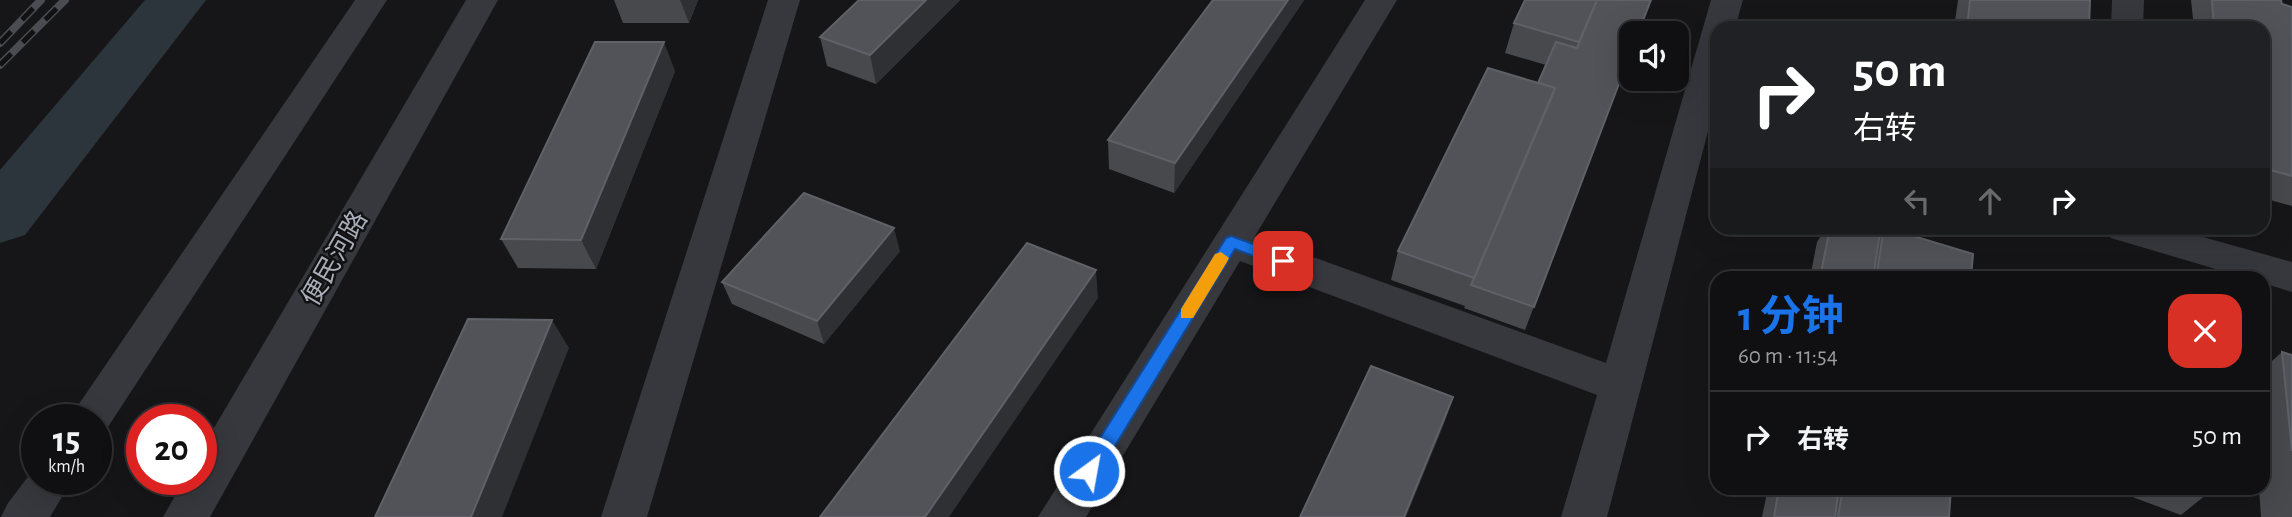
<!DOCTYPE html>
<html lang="zh">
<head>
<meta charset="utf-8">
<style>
  :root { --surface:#101012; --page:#19191b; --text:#f1f3f6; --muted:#9c9d9f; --line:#303032; --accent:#1a73e8 }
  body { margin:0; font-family:"Alegreya Sans","Noto Sans SC",sans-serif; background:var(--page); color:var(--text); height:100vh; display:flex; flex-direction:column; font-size:26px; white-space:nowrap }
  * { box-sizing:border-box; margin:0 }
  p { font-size:23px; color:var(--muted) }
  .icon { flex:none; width:38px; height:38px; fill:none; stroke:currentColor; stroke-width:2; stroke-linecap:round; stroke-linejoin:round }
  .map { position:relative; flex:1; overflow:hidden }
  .side { position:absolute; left:1710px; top:271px; width:560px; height:224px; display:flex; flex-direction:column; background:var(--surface); border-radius:21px; box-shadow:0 7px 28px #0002,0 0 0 2px var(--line) }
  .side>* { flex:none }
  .banner { position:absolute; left:1710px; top:21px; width:560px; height:214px; border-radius:21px; box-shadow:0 7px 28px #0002,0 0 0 2px var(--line); background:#202124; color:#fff; overflow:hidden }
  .tools { position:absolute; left:1619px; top:21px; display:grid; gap:14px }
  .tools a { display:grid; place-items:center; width:70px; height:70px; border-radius:14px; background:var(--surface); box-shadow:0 7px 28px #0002,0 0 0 2px var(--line); font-size:35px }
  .speed { position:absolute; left:21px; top:404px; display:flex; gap:14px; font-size:35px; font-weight:700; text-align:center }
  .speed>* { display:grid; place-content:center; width:91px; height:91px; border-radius:50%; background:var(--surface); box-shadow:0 7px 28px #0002,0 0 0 2px var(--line); line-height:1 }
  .speed small { font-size:18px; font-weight:400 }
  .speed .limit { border:10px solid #d22; background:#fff; color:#111 }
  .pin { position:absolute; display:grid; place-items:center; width:60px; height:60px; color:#fff; margin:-30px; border-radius:14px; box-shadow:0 4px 10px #0006 }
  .me { position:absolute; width:77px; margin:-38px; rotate:32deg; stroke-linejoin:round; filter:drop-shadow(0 0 5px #0008) }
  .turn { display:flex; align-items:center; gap:24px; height:147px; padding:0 28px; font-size:32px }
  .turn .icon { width:91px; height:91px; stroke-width:2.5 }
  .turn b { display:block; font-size:49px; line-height:60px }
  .lanes { display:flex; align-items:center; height:66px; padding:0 28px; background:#0003; justify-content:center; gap:35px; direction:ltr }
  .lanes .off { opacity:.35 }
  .round { display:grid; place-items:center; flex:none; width:74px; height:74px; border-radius:21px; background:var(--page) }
  .head { display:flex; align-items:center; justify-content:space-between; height:119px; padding:0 28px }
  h1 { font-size:42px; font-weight:700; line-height:52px; color:var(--accent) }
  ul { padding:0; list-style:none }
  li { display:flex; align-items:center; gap:21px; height:91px; padding:0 28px; border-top:2px solid var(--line) }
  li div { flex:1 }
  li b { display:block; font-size:26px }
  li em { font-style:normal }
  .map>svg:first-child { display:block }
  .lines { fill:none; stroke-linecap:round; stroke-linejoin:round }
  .river { fill:#2c353c; fill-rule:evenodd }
  .minor { fill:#37383d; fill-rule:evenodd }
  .rail-casing { stroke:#4a4c52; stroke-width:8 }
  .rail { stroke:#111113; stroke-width:5; stroke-dasharray:16; stroke-linecap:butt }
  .wall { fill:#47494d }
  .shaded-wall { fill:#2f3033 }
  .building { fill:#525359; stroke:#5f6168; stroke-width:2 }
  .route { fill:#1a73e8; stroke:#114b97; stroke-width:2 }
  .slow { fill:#f59e0b }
  .labels { text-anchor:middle; stroke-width:5; stroke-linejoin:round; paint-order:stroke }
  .street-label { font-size:26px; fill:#a8adb8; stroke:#111113 }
</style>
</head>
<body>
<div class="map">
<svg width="2292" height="517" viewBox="0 0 2292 517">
  <rect width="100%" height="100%" fill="#161618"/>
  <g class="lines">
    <!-- river -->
    <path class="river" d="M 145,0 L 206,0 L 25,235 L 0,243 L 0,170 Z"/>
    <!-- minor -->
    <g class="minor">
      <path d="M 355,0 L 387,0 L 104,433 L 96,435 L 96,420 L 68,420 Z"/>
      <path d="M 466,0 L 498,0 L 210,517 L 163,517 L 184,480 L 201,480 L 201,450 Z"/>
      <path d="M 768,0 L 800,0 L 647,517 L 601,517 Z"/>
      <path d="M 1365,0 L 1397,0 L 1255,236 L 1606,363 L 1711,0 L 1743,0 L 1735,28 L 1717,28 L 1717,97 L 1607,517 L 1561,517 L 1597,395 L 1240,261 L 1086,517 L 1038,517 Z"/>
      <path d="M 2112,0 L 2144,0 L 2143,28 L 2111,28 Z"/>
      <path d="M 2105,228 L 2171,228 L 2292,262 L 2292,292 L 2263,283 L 2263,278 L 2246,278 L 2111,238 Z"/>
      <path d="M 37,465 L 37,480 L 72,480 L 50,517 L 1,517 L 8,503 Z"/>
    </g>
    <!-- rail casing -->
    <g class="rail-casing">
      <g id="rail">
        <path d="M 0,43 L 41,0"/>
        <path d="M 0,65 L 65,0"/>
      </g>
    </g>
    <!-- rail -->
    <use href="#rail" class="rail"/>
  </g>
  <!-- wall -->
  <g class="wall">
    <path d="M 614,0 L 698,0 L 689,23 L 623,23 Z"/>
    <path d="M 859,0 L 960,0 L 876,84 L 827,66 L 820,37 Z"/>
    <path d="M 1213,0 L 1304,0 L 1174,193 L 1109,169 L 1108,140 Z"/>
    <path d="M 1958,0 L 2090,0 L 2089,28 L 1954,28 Z"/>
    <path d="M 2191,0 L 2281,0 L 2282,4 L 2292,7 L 2292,206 L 2263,198 L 2263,28 L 2194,28 Z"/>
    <path d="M 1514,23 L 1631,53 L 1525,330 L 1464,308 L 1465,306 L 1391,280 L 1398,251 L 1538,83 L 1546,65 L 1505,53 Z"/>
    <path d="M 675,71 L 596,269 L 518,268 L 501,239 Z"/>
    <path d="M 1826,228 L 1900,228 L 1900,231 L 1971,278 L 1810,278 L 1817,242 Z"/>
    <path d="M 900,251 L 824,344 L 732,304 L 722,282 Z"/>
    <path d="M 2282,352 L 2292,355 L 2292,517 L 2261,517 L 2259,488 L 2263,488 L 2263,369 Z"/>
    <path d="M 1768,488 L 1951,488 L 1949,517 L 1762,517 Z"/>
    <path d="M 2108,488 L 2207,488 L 2207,494 L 2181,515 Z"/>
  </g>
  <!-- shaded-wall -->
  <g class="shaded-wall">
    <path d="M 680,0 L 698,0 L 689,23 Z"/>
    <path d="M 926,0 L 960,0 L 876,84 L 870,55 Z"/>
    <path d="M 1288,0 L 1304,0 L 1174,193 L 1175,163 Z"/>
    <path d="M 664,42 L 675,71 L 596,269 L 581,240 Z"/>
    <path d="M 894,228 L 900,251 L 824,344 L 817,321 Z"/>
    <path d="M 1096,270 L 1098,298 L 949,517 L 925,517 Z"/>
    <path d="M 552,320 L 569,348 L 502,517 L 471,517 Z"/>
    <path d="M 1453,397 L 1444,424 L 1406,517 L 1404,517 Z"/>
  </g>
  <!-- building -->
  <g class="building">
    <path d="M 859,0 L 926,0 L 870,55 L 820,37 Z"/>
    <path d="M 1213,0 L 1288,0 L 1175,163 L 1108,140 Z"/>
    <path d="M 1525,0 L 1597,0 L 1579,42 L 1514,23 Z"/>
    <path d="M 1597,0 L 1651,0 L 1638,33 L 1631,33 L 1631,52 L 1534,307 L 1471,285 L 1553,94 L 1555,88 L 1538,83 L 1556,42 L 1577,48 Z"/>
    <path d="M 1970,0 L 2090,0 L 2089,28 L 1967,28 Z"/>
    <path d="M 2212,0 L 2281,0 L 2282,4 L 2292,7 L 2292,176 L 2263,168 L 2263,28 L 2214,28 Z"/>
    <path d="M 595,42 L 664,42 L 581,240 L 501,239 Z"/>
    <path d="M 1488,68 L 1555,88 L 1474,278 L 1398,251 Z"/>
    <path d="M 804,193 L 894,228 L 817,321 L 722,282 Z"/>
    <path d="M 1830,228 L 1884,228 L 1880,232 L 1873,278 L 1820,278 Z"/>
    <path d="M 1884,228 L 1887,228 L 1973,254 L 1971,278 L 1876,278 Z"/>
    <path d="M 1887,228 L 1900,228 L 1900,231 Z"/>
    <path d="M 1027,243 L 1096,270 L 925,517 L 820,517 Z"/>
    <path d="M 468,319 L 552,320 L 471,517 L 375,517 Z"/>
    <path d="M 2282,352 L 2292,355 L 2292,451 Z"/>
    <path d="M 1371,366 L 1453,397 L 1404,517 L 1300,517 Z"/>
    <path d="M 1779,488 L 1839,488 L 1835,517 L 1774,517 Z"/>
    <path d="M 1843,488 L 1951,488 L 1949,517 L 1838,517 Z"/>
    <path d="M 2191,488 L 2207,488 L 2207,494 Z"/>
  </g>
  <!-- route -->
  <path class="route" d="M 1231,236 L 1289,257 L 1291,261 L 1283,267 L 1235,249 L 1096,477 L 1083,477 L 1080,471 L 1083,465 L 1226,238 Z"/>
  <!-- slow -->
  <path class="slow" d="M 1221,252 L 1229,258 L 1227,262 L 1193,318 L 1181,318 L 1181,309 L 1215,254 Z"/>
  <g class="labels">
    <!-- street labels -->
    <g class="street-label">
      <text transform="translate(334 258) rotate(-60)" y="9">便民河路</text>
    </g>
  </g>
</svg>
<div class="tools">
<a><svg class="icon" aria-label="sound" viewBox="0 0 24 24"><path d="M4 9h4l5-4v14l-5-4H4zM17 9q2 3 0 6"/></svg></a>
</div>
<div class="speed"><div>15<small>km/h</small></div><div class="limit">20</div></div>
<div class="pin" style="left:1283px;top:261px;background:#d93025"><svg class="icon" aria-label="arrive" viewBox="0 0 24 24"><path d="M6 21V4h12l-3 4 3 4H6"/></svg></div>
<svg class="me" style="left:1089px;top:471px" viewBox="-20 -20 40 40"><circle r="17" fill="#1a73e8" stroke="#fff" stroke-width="3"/><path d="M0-11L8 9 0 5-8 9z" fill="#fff"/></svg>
<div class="banner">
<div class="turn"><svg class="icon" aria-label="right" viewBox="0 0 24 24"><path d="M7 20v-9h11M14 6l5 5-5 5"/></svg><div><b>50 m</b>右转</div></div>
<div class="lanes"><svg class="icon off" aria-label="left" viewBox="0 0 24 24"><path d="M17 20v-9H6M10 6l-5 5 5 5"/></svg><svg class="icon off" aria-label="ahead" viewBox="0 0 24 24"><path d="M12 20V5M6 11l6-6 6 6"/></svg><svg class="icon" aria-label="right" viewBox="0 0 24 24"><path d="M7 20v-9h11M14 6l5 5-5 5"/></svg></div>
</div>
<section class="side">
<div class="head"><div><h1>1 分钟</h1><p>60 m · 11:54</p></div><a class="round" style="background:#d93025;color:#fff"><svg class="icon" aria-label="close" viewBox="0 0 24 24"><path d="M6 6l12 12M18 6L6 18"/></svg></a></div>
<ul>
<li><svg class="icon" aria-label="right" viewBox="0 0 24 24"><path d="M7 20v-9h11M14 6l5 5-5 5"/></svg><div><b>右转</b></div><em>50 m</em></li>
</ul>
</section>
</div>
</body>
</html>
